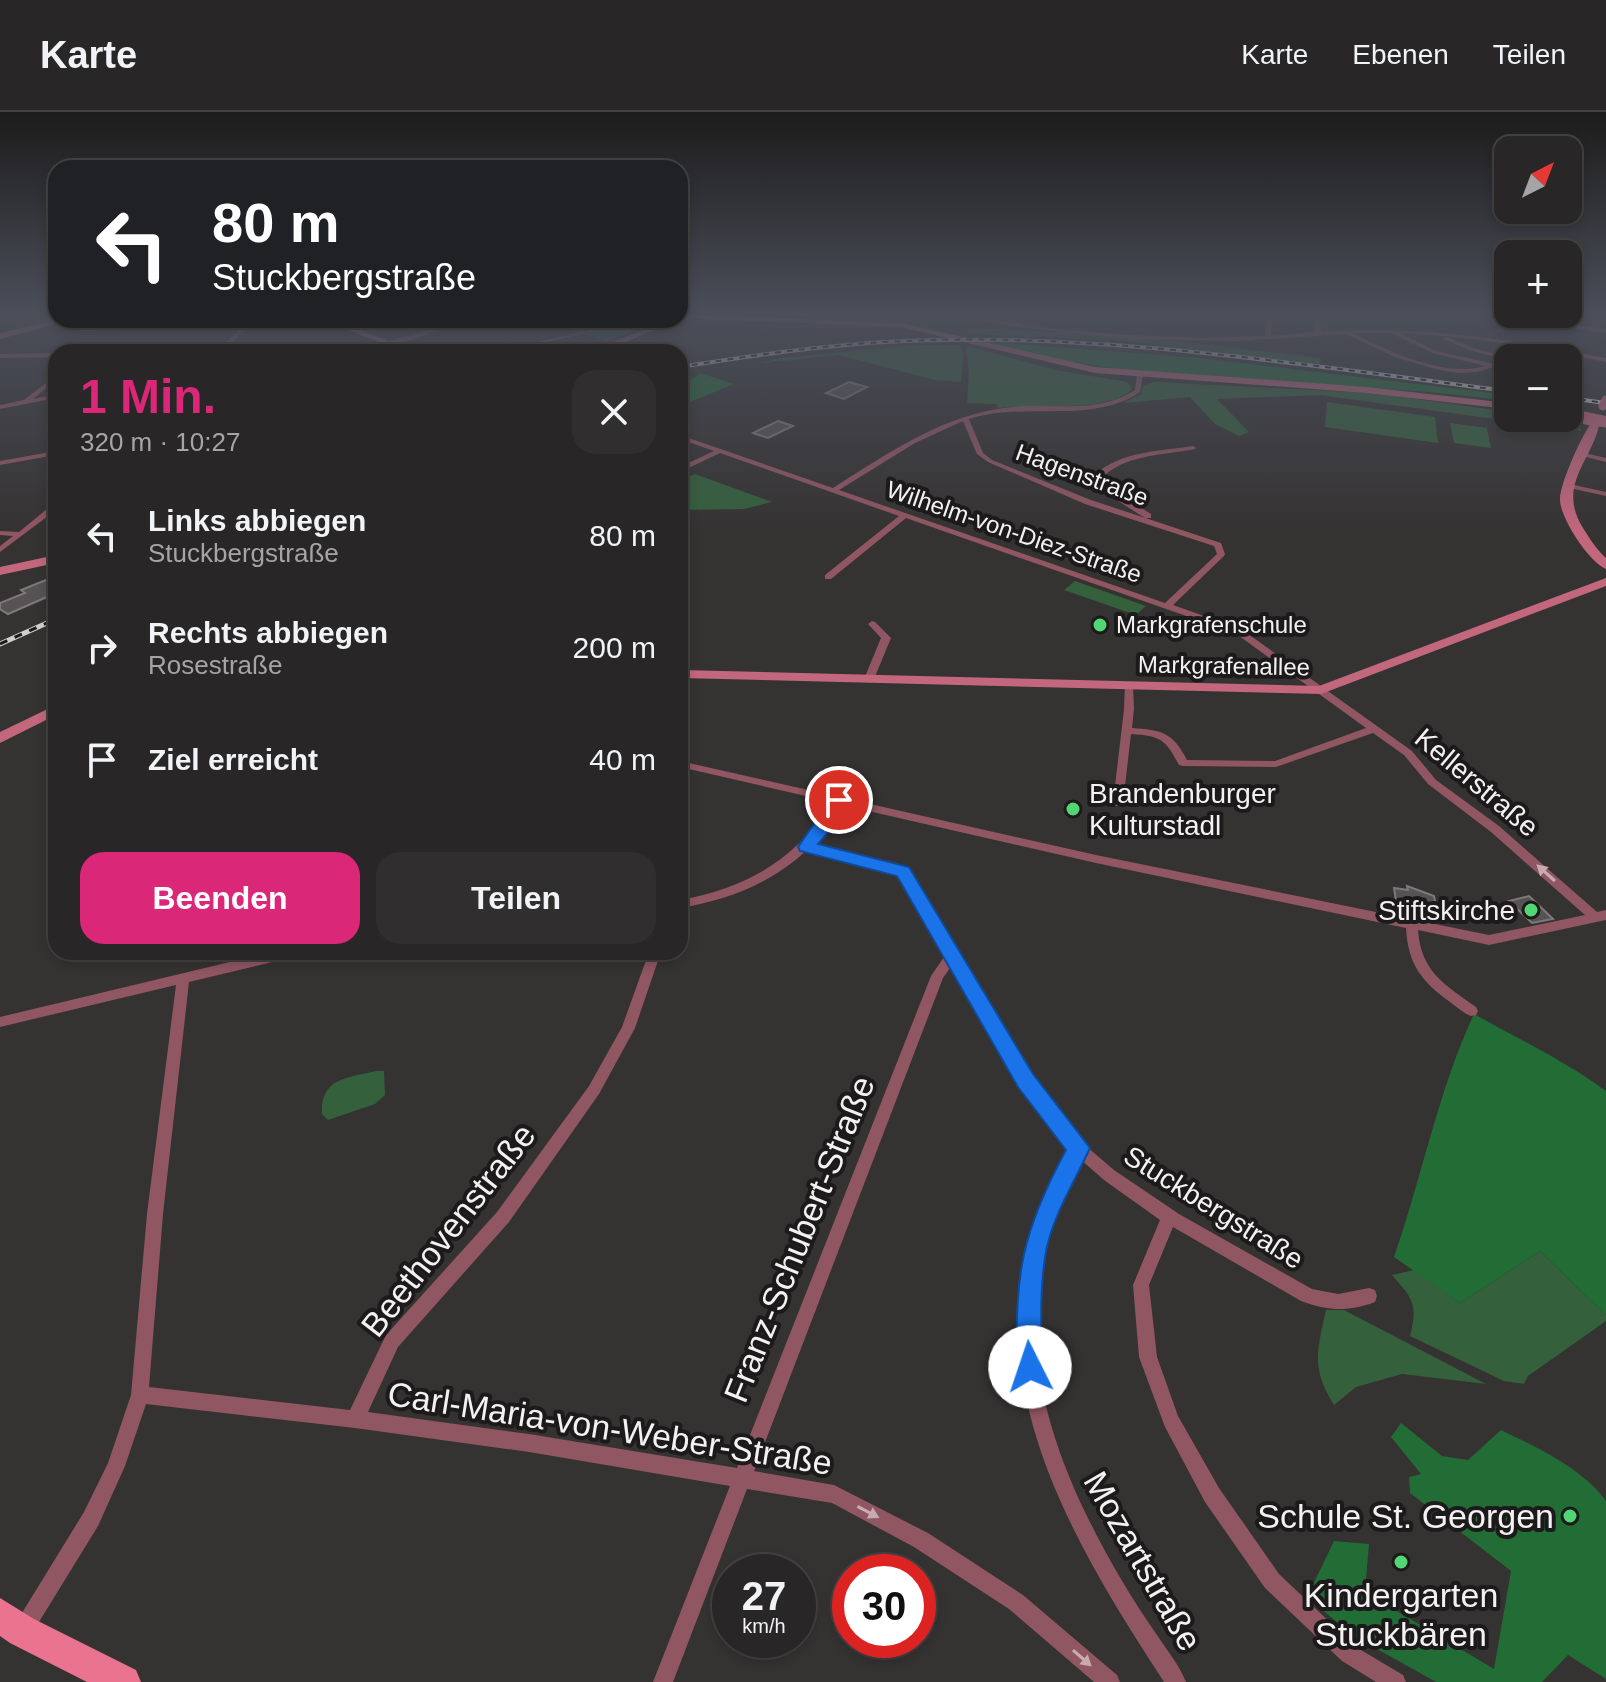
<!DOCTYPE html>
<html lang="de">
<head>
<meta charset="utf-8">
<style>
  :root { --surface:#282626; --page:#302e2e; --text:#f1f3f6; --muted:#a5a5a7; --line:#444343; --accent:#db2777 }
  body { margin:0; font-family:Arial,sans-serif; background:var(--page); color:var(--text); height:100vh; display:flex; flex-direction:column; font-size:30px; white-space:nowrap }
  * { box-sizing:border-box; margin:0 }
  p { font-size:26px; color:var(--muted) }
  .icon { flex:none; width:44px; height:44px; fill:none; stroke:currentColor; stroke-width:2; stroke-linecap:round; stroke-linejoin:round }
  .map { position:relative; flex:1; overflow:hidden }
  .panel { position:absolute; left:48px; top:232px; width:640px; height:616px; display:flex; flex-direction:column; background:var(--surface); border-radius:24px; box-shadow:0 4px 12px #0003,0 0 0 2px var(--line) }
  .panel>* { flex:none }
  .top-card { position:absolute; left:48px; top:48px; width:640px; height:168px; border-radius:24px; box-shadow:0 4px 12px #0003,0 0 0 2px var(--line); background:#202124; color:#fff; overflow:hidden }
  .needle { width:52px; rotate:42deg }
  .controls { position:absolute; left:1494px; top:24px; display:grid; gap:16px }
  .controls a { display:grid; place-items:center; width:88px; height:88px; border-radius:16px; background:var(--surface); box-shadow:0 4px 12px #0003,0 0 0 2px var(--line); font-size:40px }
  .speed { position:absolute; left:712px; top:1442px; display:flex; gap:16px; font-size:40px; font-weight:700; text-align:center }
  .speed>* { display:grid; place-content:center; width:104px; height:104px; border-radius:50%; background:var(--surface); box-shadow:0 4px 12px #0003,0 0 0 2px var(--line); line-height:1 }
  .speed small { font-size:20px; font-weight:400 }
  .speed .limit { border:12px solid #d22; background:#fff; color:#111 }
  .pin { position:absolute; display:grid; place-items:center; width:68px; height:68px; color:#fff; margin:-34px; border:4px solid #fff; border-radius:50%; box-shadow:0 2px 8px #0007 }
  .me { position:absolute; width:88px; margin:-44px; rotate:356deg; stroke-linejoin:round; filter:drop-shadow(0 0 6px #0008) }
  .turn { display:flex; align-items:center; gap:28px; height:168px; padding:0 32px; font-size:36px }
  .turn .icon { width:104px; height:104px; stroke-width:2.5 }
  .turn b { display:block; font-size:56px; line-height:68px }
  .round { display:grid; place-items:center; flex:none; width:84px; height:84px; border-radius:24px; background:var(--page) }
  .overview { display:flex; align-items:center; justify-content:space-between; height:136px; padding:0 32px }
  h1 { font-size:48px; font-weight:600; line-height:60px; color:var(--accent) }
  .primary-button { display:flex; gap:16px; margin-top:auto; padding:16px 32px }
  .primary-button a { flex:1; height:92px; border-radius:24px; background:var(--accent); color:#fff; font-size:32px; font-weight:600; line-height:92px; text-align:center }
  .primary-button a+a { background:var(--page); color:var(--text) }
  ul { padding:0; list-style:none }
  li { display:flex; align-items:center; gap:24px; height:112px; padding:0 32px }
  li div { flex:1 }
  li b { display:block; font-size:30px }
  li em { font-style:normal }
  header { display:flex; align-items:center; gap:48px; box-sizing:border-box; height:112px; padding:0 40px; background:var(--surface); border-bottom:2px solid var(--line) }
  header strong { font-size:38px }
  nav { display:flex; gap:44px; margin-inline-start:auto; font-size:28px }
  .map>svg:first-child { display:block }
  .green { fill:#34603c }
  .forest { fill:#216d35 }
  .building { fill:#575354; stroke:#7d797a; stroke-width:2 }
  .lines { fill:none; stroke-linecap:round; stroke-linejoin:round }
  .street { fill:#905662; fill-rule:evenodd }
  .secondary { fill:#c3677c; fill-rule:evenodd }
  .primary { fill:#ea7490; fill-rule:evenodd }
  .rail-far1-casing { stroke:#d2cfcf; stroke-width:4 }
  .rail-casing { stroke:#d2cfcf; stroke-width:5 }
  .rail-far1 { stroke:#1c1a1a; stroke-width:2; stroke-dasharray:6; stroke-linecap:butt }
  .rail { stroke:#1c1a1a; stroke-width:3; stroke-dasharray:8; stroke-linecap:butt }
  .secondary-bridge { stroke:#c3677c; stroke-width:9 }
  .oneway { fill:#c7abb1 }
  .route { fill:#1a73e8; stroke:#114b97; stroke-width:2 }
  .poi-dot { fill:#52d673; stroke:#1c1a1a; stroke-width:3 }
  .labels { text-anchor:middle; stroke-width:8; stroke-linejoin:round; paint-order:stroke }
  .far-street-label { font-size:24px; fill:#f4f1f2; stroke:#1c1a1a }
  .far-poi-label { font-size:24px; fill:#f4f1f2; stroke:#1c1a1a; text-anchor:start }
  .street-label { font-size:28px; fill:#f4f1f2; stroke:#1c1a1a }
  .poi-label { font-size:28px; fill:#f4f1f2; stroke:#1c1a1a; text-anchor:start }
  .near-street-label { font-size:34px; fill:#f4f1f2; stroke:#1c1a1a }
  .near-poi-label { font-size:34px; fill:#f4f1f2; stroke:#1c1a1a; text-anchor:end }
</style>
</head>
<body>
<header>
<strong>Karte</strong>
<nav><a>Karte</a><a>Ebenen</a><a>Teilen</a></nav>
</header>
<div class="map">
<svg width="1606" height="1570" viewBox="0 0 1606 1570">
  <rect width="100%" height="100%" fill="#353232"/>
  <!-- green -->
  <g class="green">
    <path d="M 644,208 L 664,208 L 607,229 L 584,222 Z"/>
    <path d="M 978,216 L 1143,225 L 1321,246 L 1320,253 L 1127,229 L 966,222 L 969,217 Z"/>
    <path d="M 919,233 L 960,233 L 963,242 L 961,270 L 935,268 L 839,243 L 761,251 L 780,246 Z"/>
    <path d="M 966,234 L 1056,258 L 1127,270 L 1132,277 C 1110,301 1032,292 998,296 L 997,292 L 967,291 L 969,260 Z"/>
    <path d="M 1154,270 L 1373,281 L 1508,300 L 1508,306 L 1548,306 L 1579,314 L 1582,319 L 1320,283 L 1217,287 L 1249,320 L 1239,324 L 1215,312 L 1190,285 L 1123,291 L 1141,282 L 1143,274 Z"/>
    <path d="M 1327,290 L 1435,305 L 1438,331 L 1325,315 Z"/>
    <path d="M 1450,311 L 1487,316 L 1491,336 L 1454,331 Z"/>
    <path d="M 695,362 L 772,390 L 744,397 L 680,398 L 680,369 Z"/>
    <path d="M 1075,469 L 1146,494 L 1136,503 L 1064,478 Z"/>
    <path d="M 376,959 L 384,959 L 385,983 L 375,992 L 328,1008 L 322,1002 C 320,966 347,966 376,959 Z"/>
    <path d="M 1540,1139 L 1606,1203 L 1606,1209 L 1528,1264 L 1524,1272 L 1504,1269 L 1410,1224 C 1418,1192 1413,1187 1392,1163 L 1414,1158 L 1460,1191 Z"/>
    <path d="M 1326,1198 L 1344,1198 L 1486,1272 L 1402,1262 L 1356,1275 L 1334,1293 C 1311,1256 1317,1239 1326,1198 Z"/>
  </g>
  <!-- forest -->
  <g class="forest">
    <path d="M 986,230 L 1199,246 L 1508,283 L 1508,289 C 1335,264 1155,279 986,230 Z"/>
    <path d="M 700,261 L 734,272 L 680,294 L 680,277 Z"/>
    <path d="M 1474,902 C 1519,927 1565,949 1606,979 L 1606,1203 L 1540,1139 L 1460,1191 L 1394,1145 C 1422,1065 1438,979 1474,902 Z"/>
    <path d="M 1401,1311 L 1442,1344 L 1468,1348 L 1501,1318 C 1536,1335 1583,1356 1606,1389 L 1606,1567 L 1568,1543 L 1542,1570 L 1436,1570 L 1352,1523 L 1307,1485 L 1334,1429 L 1369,1432 L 1365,1480 L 1494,1557 L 1511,1459 L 1410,1381 L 1409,1365 L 1421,1362 L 1391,1325 Z"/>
  </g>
  <!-- building -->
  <g class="building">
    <path d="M 849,270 L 867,275 L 844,287 L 826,281 Z"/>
    <path d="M 778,309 L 793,314 L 768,326 L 753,321 Z"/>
    <path d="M 56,464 L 56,481 L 8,502 L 0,497 L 0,491 L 25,481 L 21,478 Z"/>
    <path d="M 1407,774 L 1434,784 L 1438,805 L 1397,796 L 1394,776 L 1408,778 Z"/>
    <path d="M 1529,784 L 1553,807 L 1532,811 L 1509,789 Z"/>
  </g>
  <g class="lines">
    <!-- street -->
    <g class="street">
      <path d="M 941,201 L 952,201 L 1054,217 L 1128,223 L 1202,226 L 1265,224 L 1266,205 L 1260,201 L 1267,201 L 1272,204 L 1271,224 L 1315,220 L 1313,201 L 1319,201 L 1321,220 C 1418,213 1511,227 1606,246 L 1606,250 C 1538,236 1470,224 1400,221 L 1436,239 L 1508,255 L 1508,259 L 1493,255 L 1477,260 L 1459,261 L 1439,258 L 1395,245 L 1346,222 L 1239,229 L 1128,227 L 1017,215 ZM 1353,221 L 1391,221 L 1432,241 L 1486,254 C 1446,266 1389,240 1353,221 Z"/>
      <path d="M 1472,201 L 1486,201 L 1606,217 L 1606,221 Z"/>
      <path d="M 57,208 L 64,208 L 80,215 L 142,214 L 145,216 L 142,218 L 79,219 Z"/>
      <path d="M 248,208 L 254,208 L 225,238 C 274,238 325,240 374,232 C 390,229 406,225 422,220 C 434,216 444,208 457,208 C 386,250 295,240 217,240 Z"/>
      <path d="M 633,208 L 643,208 L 505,240 L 494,240 Z"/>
      <path d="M 1445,224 L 1473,236 L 1512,246 L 1508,248 L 1469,238 L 1443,227 Z"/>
      <path d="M 56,241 L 56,245 L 0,246 L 0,242 Z"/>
      <path d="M 1140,261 L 1143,263 L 1140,280 C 1092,313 1024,289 969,307 L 983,341 L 992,348 L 1091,388 L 1221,431 L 1225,442 L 1224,444 L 1173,493 L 1241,517 L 1412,639 L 1436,668 L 1499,714 L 1597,800 L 1606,798 L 1606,808 L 1489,833 L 1418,818 C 1421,860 1445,873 1476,895 L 1478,899 L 1476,903 L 1471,904 C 1463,901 1457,895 1450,890 C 1421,869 1408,852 1406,816 L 1096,751 L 842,693 L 830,712 L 812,733 L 907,756 L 919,773 L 961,852 L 1016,944 L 1046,988 L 1086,1034 L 1114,1058 L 1179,1102 L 1312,1177 L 1338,1182 L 1369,1176 L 1375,1178 L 1377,1184 L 1375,1190 C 1349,1200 1327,1199 1301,1189 L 1173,1115 L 1149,1173 L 1157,1245 L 1178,1304 L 1219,1376 L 1279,1462 L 1356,1535 L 1403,1563 L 1406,1570 L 1376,1570 L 1342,1549 L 1265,1476 L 1205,1390 L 1165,1315 L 1139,1245 L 1133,1173 L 1160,1108 L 1104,1068 L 1080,1047 C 1067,1073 1054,1098 1046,1125 C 1013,1244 1059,1360 1118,1462 C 1131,1485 1146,1507 1161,1529 C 1170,1542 1180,1555 1186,1570 L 1164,1570 C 1080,1441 984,1286 1030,1126 C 1039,1094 1055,1066 1070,1037 C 1020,983 985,919 950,856 L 943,866 L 754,1359 L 834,1373 L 928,1421 L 1023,1483 L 1117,1563 L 1120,1570 L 1094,1570 L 1009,1497 L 914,1435 L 832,1391 L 747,1377 L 673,1570 L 653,1570 L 730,1374 L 529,1340 L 355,1316 L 146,1292 L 125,1354 L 98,1414 L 31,1523 L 24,1526 L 17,1523 L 14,1516 L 17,1509 L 84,1400 L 108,1351 L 131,1283 L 147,1102 L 176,873 L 0,915 L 0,905 L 272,840 L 299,840 L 297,843 L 293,845 L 189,870 L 163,1102 L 149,1275 L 350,1298 L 386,1223 L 497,1100 L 589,974 L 622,915 L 649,840 L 661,840 L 635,916 L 599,982 L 509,1110 L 398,1235 L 368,1300 L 529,1322 L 737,1356 L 931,864 L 944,845 L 914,786 L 899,762 L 806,739 C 770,772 727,788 680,796 L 680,788 C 746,776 796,748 832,690 L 680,655 L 680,649 L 1096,743 L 1489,823 L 1585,803 L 1491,720 L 1428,672 L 1404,643 L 1373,621 L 1276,655 L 1183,654 L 1179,653 C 1165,627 1161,624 1131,622 L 1123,691 L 1122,694 L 1114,694 L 1113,691 L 1124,597 L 1125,571 L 1128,570 L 1133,573 L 1134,597 L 1132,616 C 1161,618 1173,620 1187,648 L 1275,649 L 1366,616 L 1235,521 L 906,406 L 831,467 L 825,467 L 825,463 L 899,404 L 720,341 L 680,360 L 680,355 L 714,339 L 680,327 L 680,323 L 833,376 C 885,343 937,307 997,297 C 1042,288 1094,305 1135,278 L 1137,263 ZM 963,309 L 977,342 L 988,350 L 1085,392 L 1214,434 L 1217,442 L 1165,491 L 839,378 L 915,331 Z"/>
      <path d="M 56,263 L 56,268 L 33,287 L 56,282 L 56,286 L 0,297 L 0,293 L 24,288 Z"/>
      <path d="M 1193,334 L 1196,336 L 1195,337 C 1165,343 1131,342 1106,362 L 1105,370 L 1113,378 L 1151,402 L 1151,406 L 1145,406 L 1107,382 L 1097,370 L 1099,359 C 1126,339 1161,339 1193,334 Z"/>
      <path d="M 56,339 L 56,343 L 0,353 L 0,349 Z"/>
      <path d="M 1580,340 L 1606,346 L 1606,350 L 1578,343 L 1578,341 Z"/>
      <path d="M 1565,371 L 1606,380 L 1606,384 L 1565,375 Z"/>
      <path d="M 53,392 L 56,392 L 56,398 L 0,440 L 0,434 L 13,424 L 0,423 L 0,419 L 19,420 Z"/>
      <path d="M 872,509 L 875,510 L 891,526 L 874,567 L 869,570 L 864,567 L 881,526 L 868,512 Z"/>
    </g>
    <!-- secondary -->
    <g class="secondary">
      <path d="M 680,202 L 901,211 L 1095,255 L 1367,275 L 1508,291 L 1508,297 L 1367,281 L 1095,261 L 901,215 L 680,206 Z"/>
      <path d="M 57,208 L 71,208 L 0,227 L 0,221 Z"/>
      <path d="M 323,208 L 335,208 L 416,240 L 404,240 Z"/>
      <path d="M 668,208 L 679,208 L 601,240 L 589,240 Z"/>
      <path d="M 1568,296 L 1606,304 L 1606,310 L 1600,309 C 1593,349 1556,372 1583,416 C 1590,427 1596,437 1606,446 L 1606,457 C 1589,450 1559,405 1560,386 C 1561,369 1583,320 1594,307 L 1568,302 Z"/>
      <path d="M 56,443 L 56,451 L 0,463 L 0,455 Z"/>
      <path d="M 1606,466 L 1606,474 L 1321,582 L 680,566 L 680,558 L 1319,574 Z"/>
      <path d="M 56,593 L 56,603 L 0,631 L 0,620 Z"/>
    </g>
    <!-- primary -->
    <path class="primary" d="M 0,1486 L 34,1507 L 136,1558 L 141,1570 L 87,1570 L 10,1531 L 0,1524 Z"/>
    <!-- rail-far1 casing -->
    <g class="rail-far1-casing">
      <g id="rail-far1">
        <path d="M 680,255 C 748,244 816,234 885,230 C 1093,218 1302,253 1508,279"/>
        <path d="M 1568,286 L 1606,291"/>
      </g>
    </g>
    <!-- rail casing -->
    <g class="rail-casing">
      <path id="rail" d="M 0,532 L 56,507"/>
    </g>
    <!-- rail-far1 -->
    <use href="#rail-far1" class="rail-far1"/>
    <!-- rail -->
    <use href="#rail" class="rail"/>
    <!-- secondary-bridge -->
    <g class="secondary-bridge">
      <path d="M 1603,294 L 1606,288"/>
      <path d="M 1586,308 L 1606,311"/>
    </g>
  </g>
  <!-- one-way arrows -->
  <defs><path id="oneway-solid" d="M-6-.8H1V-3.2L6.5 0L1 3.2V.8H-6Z" transform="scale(2)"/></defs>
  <g class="oneway">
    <use href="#oneway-solid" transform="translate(1546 761) rotate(-138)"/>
    <use href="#oneway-solid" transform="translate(868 1400) rotate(28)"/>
    <use href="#oneway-solid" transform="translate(1082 1546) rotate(41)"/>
  </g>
  <!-- sky -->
  <linearGradient id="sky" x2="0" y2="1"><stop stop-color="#1d1c1c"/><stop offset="0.48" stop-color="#4b4f5a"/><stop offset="1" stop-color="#4b4f5a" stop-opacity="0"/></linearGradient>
  <rect width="1606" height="421" fill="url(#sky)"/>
  <!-- route -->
  <path class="route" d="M 839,683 L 847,688 L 832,716 L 818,732 L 909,755 L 1033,962 L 1090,1036 C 1075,1069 1055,1100 1047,1135 C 1039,1174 1041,1215 1043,1255 L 1039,1264 L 1030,1268 L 1021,1264 L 1017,1255 C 1014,1164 1022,1119 1066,1038 L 1018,975 L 897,764 L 800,739 L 798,735 C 809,718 822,702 833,684 Z"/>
  <!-- markers -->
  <g class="poi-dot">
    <circle cx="1100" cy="513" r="8"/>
    <circle cx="1073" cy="697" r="8"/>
    <circle cx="1531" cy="798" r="8"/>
    <circle cx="1570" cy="1404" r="8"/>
    <circle cx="1401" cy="1450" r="8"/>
  </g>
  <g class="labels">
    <!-- far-street labels -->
    <g class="far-street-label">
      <text transform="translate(1082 363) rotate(20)" y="8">Hagenstraße</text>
      <text transform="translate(1014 420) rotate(19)" y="8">Wilhelm-von-Diez-Straße</text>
      <text transform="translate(1224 554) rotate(1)" y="8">Markgrafenallee</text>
    </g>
    <!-- far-poi labels -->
    <g class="far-poi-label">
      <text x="1116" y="521">Markgrafenschule</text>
    </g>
    <!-- street labels -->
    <g class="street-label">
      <text transform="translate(1477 670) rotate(40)" y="10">Kellerstraße</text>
      <text transform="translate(1214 1095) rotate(32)" y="10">Stuckbergstraße</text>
    </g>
    <!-- poi labels -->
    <g class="poi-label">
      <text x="1089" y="691">Brandenburger<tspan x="1089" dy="32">Kulturstadl</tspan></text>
      <text x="1515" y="808" text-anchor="end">Stiftskirche</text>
    </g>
    <!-- near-street labels -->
    <g class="near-street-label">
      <text transform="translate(448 1118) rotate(-52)" y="12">Beethovenstraße</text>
      <text transform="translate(799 1127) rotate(-68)" y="12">Franz-Schubert-Straße</text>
      <text transform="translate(610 1316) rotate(9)" y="12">Carl-Maria-von-Weber-Straße</text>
      <text transform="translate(1143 1449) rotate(60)" y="12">Mozartstraße</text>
    </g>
    <!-- near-poi labels -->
    <g class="near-poi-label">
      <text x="1554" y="1416">Schule St. Georgen</text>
      <text x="1401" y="1495" text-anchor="middle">Kindergarten<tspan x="1401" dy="39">Stuckbären</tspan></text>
    </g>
  </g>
</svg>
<div class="controls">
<a><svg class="needle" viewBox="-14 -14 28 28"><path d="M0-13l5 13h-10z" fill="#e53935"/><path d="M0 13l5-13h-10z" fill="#a5a5a7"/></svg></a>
<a>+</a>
<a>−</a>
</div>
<div class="speed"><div>27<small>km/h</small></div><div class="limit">30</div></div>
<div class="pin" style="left:839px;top:688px;background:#d93025"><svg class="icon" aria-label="arrive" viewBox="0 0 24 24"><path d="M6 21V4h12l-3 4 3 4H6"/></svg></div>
<svg class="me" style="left:1030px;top:1255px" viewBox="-20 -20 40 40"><circle r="19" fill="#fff"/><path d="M0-13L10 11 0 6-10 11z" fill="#1a73e8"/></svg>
<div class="top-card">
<div class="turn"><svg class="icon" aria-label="left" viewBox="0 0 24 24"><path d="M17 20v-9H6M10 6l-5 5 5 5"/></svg><div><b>80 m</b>Stuckbergstraße</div></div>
</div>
<section class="panel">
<div class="overview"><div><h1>1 Min.</h1><p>320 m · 10:27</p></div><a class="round"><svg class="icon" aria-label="close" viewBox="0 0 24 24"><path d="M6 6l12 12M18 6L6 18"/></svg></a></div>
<ul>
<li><svg class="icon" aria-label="left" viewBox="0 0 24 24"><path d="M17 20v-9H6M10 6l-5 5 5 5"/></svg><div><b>Links abbiegen</b><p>Stuckbergstraße</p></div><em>80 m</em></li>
<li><svg class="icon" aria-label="right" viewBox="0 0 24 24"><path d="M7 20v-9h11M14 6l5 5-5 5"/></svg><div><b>Rechts abbiegen</b><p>Rosestraße</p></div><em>200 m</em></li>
<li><svg class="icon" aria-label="arrive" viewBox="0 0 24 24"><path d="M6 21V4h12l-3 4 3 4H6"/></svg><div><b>Ziel erreicht</b></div><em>40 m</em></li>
</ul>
<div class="primary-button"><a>Beenden</a><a>Teilen</a></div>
</section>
</div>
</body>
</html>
